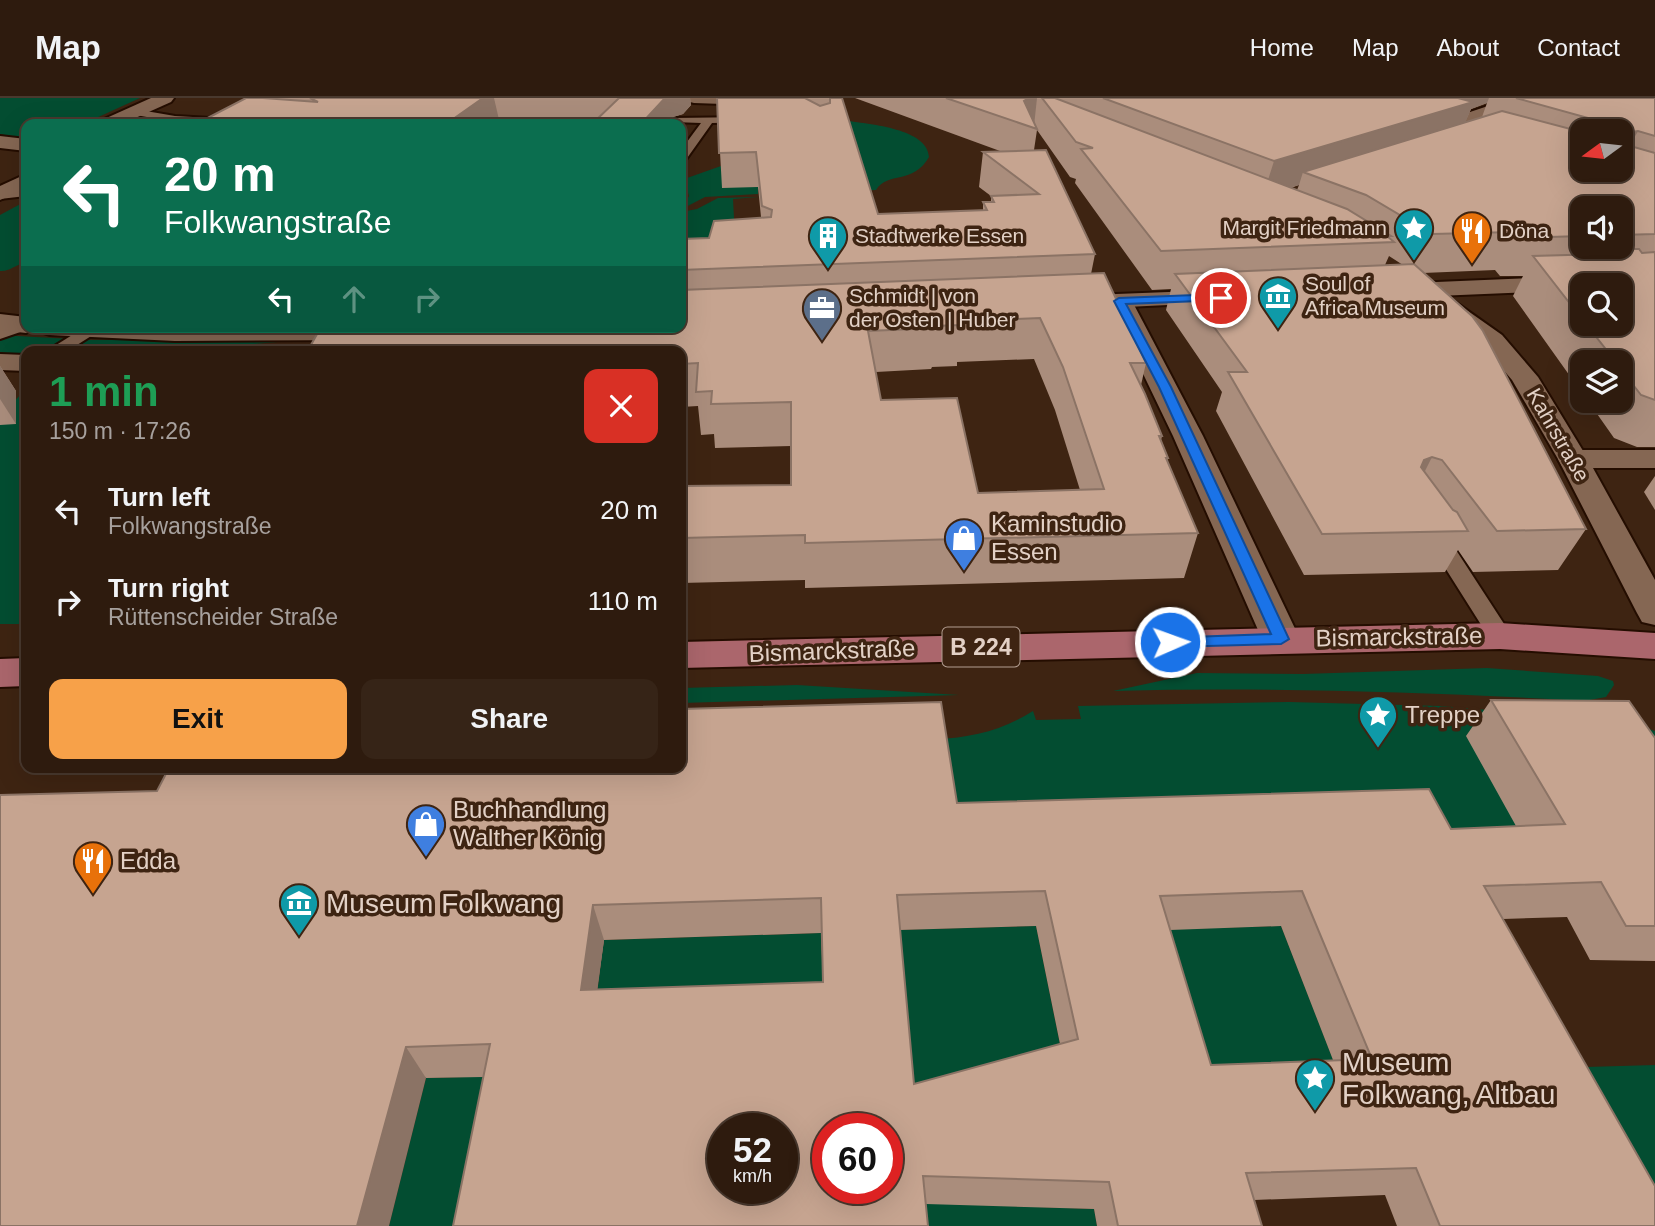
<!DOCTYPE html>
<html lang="en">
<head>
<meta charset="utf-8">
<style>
  :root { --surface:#2e1b0e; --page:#362417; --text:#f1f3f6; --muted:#a7a19e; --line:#49392e; --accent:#f7a149 }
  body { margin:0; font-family:Arial,sans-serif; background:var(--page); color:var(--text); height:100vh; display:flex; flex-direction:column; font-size:26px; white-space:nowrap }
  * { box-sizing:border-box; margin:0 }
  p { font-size:23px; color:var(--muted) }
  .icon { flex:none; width:38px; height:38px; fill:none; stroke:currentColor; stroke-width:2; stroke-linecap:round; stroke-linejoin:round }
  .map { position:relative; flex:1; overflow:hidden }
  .drawer { position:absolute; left:21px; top:248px; width:665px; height:427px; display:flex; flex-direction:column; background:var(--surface); border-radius:14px; box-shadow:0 7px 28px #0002,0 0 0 2px var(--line) }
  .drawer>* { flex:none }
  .hud { position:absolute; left:21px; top:21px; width:665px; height:214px; border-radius:14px; box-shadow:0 7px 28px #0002,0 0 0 2px var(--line); background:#0b6e4f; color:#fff; overflow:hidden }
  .needle { width:46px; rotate:255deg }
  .tools { position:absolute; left:1570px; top:21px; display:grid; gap:14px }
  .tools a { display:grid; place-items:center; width:63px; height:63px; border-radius:14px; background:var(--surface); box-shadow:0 7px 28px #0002,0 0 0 2px var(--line); font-size:35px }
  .speed { position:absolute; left:707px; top:1015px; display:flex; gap:14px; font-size:35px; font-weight:700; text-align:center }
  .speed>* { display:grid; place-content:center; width:91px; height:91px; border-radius:50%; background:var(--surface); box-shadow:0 7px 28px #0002,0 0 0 2px var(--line); line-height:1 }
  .speed small { font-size:18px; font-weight:400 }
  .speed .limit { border:10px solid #d22; background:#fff; color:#111 }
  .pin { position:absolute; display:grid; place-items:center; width:60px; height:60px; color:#fff; margin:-30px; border:4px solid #fff; border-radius:50%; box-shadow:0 2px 7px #0007 }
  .me { position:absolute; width:77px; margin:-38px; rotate:88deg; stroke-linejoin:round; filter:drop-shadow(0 0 5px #0008) }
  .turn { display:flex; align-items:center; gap:24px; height:147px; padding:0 28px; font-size:32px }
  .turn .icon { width:91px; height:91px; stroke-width:2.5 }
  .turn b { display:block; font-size:49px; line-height:60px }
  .lanes { display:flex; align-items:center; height:66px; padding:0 28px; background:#0003; justify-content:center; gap:35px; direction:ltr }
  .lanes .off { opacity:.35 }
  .round { display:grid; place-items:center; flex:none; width:74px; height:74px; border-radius:14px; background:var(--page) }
  .summary { display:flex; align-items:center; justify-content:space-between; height:119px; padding:0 28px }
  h1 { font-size:42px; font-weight:700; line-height:52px; color:#1e9e55 }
  .cta { display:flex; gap:14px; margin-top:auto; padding:14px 28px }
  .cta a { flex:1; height:80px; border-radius:14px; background:var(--accent); color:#111; font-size:28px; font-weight:700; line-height:80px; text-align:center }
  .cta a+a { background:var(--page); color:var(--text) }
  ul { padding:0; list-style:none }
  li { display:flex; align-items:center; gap:21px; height:91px; padding:0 28px }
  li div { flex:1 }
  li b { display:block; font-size:26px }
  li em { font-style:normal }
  header { display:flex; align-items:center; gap:42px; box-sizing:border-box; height:98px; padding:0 35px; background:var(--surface); border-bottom:2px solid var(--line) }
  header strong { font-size:33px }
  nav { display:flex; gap:38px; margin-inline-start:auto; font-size:24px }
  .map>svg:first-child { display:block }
  .green { fill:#034d31 }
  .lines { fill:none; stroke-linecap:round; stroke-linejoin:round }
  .lane-casing { stroke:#240d00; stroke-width:4 }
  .street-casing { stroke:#240d00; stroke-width:4 }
  .secondary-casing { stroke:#240d00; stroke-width:4 }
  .primary-casing { stroke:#240d00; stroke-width:4 }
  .lane { fill:#856753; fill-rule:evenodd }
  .street { fill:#856753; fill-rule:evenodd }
  .secondary { fill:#856753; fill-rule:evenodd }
  .primary { fill:#ab666c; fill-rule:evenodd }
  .wall { fill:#aa8d7c; fill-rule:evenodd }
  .shaded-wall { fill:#8b7365 }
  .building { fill:#c6a490; stroke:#8b7365; stroke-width:2; fill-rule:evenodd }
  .route { fill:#1a73e8; stroke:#114b97; stroke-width:2 }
  .labels { text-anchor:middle; stroke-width:7; stroke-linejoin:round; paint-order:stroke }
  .far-poi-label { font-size:21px; fill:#e3d1c6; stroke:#3e2412; text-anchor:start }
  .far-street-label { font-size:21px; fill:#e3d1c6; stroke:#3e2412 }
  .shield { fill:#3e2412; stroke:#b29d90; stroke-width:2 }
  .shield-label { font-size:23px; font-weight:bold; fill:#e3d1c6 }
  .poi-label { font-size:24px; fill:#e3d1c6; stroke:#3e2412; text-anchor:start }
  .street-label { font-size:24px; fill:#e3d1c6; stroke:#3e2412 }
  .near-poi-label { font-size:28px; fill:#e3d1c6; stroke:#3e2412; text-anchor:start }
</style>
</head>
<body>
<header>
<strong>Map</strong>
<nav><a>Home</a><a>Map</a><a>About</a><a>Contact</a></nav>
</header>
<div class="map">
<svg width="1655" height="1128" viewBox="0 0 1655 1128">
  <rect width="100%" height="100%" fill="#3e2412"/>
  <!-- green -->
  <g class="green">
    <path d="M 0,0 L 140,0 L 83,26 L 26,26 L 25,41 L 0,36 Z"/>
    <path d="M 848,23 C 870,26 928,31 929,59 C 913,87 888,73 876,92 L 859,93 Z"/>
    <path d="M 721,68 L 758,89 L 758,96 L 705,99 L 682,111 L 689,98 L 685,85 L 687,80 Z"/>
    <path d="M 759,99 L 733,101 L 735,139 L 681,153 L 681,114 L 697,111 L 718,100 Z"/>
    <path d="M 26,103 L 26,166 C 16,165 10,174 0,173 L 0,117 Z"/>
    <path d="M 0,237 L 89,242 L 325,240 L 158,254 L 26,254 L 26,257 L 0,256 Z"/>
    <path d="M 26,291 L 26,526 L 0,526 L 0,318 Z"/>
    <path d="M 1487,570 L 1598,578 L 1613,583 L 1614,587 L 1606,599 L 1584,603 C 1427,594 1270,589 1113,593 L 1197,575 L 1303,576 Z"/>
    <path d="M 797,587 L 959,597 L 681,605 L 681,590 Z"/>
    <path d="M 1289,604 L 1441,608 L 1628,624 L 1655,633 L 1655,724 L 1535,761 L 960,799 L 936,641 C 971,640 1003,632 1033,613 L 1036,622 L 1081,621 L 1078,608 Z"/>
    <path d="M 1036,828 L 1071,1001 L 982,1107 L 1094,1111 L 1097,1128 L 920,1128 L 894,832 Z"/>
    <path d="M 1281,828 L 1345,992 L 1192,997 L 1145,832 Z"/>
    <path d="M 821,835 L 824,917 L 593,925 L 604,842 Z"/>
    <path d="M 1655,967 L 1655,1128 L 1586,969 Z"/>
    <path d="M 507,978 L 478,1128 L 389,1128 L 426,980 Z"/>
  </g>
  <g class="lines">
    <!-- lane casing -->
    <g class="lane-casing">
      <g id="lane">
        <path d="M 690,0 L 734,0 L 723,6 L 694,5 L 690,4 Z"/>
        <path d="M 134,11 L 175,18 L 264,23 L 270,26 L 175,24 L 130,16 L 128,14 Z"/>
        <path d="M 750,19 L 754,20 L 754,24 L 712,25 L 685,63 L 681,64 L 681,52 L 701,25 L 673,24 L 673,20 Z"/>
        <path d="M 26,90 L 26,98 L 0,101 L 0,93 Z"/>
        <path d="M 26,222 L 26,229 L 32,230 L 0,241 L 0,230 Z"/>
        <path d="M 85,229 L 96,229 L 99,233 L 66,254 L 45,254 Z"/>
        <path d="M 1448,450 L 1456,452 L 1508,532 L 1512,538 L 1508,544 L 1500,546 L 1492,544 L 1437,457 L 1440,452 Z"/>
      </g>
    </g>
    <!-- street casing -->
    <g class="street-casing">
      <g id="street">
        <path d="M 1512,0 L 1538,0 L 1535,4 L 1458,30 L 1452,31 L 1443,26 L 1446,22 Z"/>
        <path d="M 0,38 L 26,41 L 26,53 L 0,50 Z"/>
        <path d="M 1120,196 L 1129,198 L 1132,203 L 1203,338 L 1300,541 L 1294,550 L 1281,554 L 1268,550 L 1262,541 L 1173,338 L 1108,203 L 1111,198 Z"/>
        <path d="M 1573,352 L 1655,352 L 1655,370 L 1573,370 L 1562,368 L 1558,361 L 1562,354 Z"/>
      </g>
    </g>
    <!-- secondary casing -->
    <g class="secondary-casing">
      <g id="secondary">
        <path d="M 151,0 L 174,0 L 171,4 L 122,26 L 99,26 L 102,22 Z"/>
        <path d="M 26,76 L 26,90 L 0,102 L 0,88 Z"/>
        <path d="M 1655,175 L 1655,189 L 1620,191 L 1620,187 L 1582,187 L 1582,192 L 1389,200 L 1380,198 L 1377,193 L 1380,188 L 1389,186 Z"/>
        <path d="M 1221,192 L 1230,194 L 1233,199 L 1230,204 L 1064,212 L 1055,210 L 1052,205 L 1055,200 L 1064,198 Z"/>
        <path d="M 1442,198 L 1451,201 L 1502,237 L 1538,279 L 1588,361 L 1655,482 L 1655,527 L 1642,524 L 1637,515 L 1558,361 L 1512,282 L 1484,249 L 1429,206 L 1433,201 Z"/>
        <path d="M 0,216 L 26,219 L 26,229 L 381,229 L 384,234 L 380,240 L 371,242 L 175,243 L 50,237 L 41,234 L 37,229 L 26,235 L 0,232 Z"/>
        <path d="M 0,256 L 26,257 L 26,273 L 0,272 Z"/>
      </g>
    </g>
    <!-- primary casing -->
    <g class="primary-casing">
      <g id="primary">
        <path d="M 1500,525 L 1655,535 L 1655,561 L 1500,551 L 681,570 L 681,544 Z"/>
        <path d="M 26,560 L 26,588 L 0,589 L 0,561 Z"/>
      </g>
    </g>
    <!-- lane -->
    <use href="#lane" class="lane"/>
    <!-- street -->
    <use href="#street" class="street"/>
    <!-- secondary -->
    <use href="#secondary" class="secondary"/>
    <!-- primary -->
    <use href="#primary" class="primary"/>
  </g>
  <!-- wall -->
  <g class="wall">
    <path d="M 268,0 L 690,0 L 691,7 L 683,16 L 673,19 L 674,26 L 196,26 Z"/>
    <path d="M 717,0 L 842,0 L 878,116 L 983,112 L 983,104 L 991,104 L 991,98 L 979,89 L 983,54 L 1000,53 L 855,0 L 1655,0 L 1655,349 L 1637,349 L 1614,340 L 1588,303 L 1620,303 L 1620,264 L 1582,264 L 1582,295 L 1513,198 L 1523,178 L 1500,178 L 1495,172 L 1423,175 L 1586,431 L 1558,472 L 1473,474 L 1458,452 L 1445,474 L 1304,477 L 1216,313 L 1222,294 L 1166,212 L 1171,191 L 1152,192 L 1075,85 L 1076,81 L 1070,79 L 1037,32 L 1034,52 L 1095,156 L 1091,176 L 1146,265 L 1141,287 L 1162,338 L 1161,342 L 1168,360 L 1167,363 L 1198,435 L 1184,480 L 805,490 L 805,482 L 681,485 L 681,388 L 791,387 L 791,348 L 715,350 L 714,336 L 701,337 L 698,308 L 681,309 L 681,254 L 307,254 L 681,229 L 681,141 L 709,140 L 761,119 L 758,89 L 722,90 ZM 1487,5 L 1482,19 L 1465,24 L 1471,11 ZM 1582,33 L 1620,33 L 1582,72 ZM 1299,87 L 1297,92 L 1291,90 L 1296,88 ZM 1582,110 L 1620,110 L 1620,149 L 1582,149 ZM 1389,158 L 1403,167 L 1385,167 ZM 1582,187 L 1620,226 L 1582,226 ZM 1034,261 L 1055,312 L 1080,392 L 978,395 L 881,302 L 876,274 L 931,271 L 932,269 L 957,268 L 957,264 Z"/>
    <path d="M 0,268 L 16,293 L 16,326 L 0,327 Z"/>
    <path d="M 1655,378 L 1655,412 L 1644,394 Z"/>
    <path d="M 1491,602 L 1655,640 L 1655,863 L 1590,862 L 1567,819 L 1503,821 L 1655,1128 L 1397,1128 L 1385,1097 L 1254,1102 L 1262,1128 L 1097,1128 L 1094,1111 L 926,1106 L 483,979 L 426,980 L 0,697 L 957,705 L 1451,731 L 1516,728 L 1466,638 ZM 1036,828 L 1060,946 L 914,986 L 900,832 ZM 1281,828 L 1333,962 L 1211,967 L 1170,832 ZM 821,835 L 823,884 L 597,892 L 604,842 Z"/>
  </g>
  <!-- shaded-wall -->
  <g class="shaded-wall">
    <path d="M 483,0 L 494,0 L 500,26 L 446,26 Z"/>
    <path d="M 665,0 L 690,0 L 691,7 L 683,16 L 673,19 L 674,26 L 641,26 Z"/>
    <path d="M 1029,0 L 1037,0 L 1034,28 L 1024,3 Z"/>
    <path d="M 1458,0 L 1489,0 L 1487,5 L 1471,11 L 1460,37 L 1303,74 L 1299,87 L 1263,98 L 1274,63 Z"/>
    <path d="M 1638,33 L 1620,66 L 1620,36 Z"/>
    <path d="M 0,268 L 16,293 L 16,326 L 0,301 Z"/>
    <path d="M 1432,359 L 1412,399 L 1404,402 L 1424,362 Z"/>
    <path d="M 593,807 L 604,842 L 593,925 L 581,892 Z"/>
    <path d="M 406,949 L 426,980 L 389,1128 L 357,1128 Z"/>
  </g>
  <!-- building -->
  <g class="building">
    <path d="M 246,0 L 263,0 L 318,4 L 310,0 L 483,0 L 446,26 L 196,26 Z"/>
    <path d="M 619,0 L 665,0 L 641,26 L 592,26 Z"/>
    <path d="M 717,0 L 805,0 L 820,8 L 830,5 L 830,0 L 842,0 L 878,116 L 987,112 L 983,104 L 994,104 L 991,98 L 1039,96 L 983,54 L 1046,52 L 1095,156 L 681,172 L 681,141 L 709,140 L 714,123 L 771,119 L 772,112 L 762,108 L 756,54 L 719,55 Z"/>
    <path d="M 946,0 L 1029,0 L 1024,3 L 1037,31 Z"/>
    <path d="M 1042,0 L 1055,0 L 1347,111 L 1391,138 L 1387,138 L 1394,144 L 1161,153 L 1081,51 L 1093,50 L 1076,44 Z"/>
    <path d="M 1103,0 L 1458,0 L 1473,4 L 1274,63 Z"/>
    <path d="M 1516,0 L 1655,0 L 1655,38 L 1638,33 L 1620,36 L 1620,33 L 1600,33 L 1599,23 Z"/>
    <path d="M 1502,13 L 1582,34 L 1582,72 L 1620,72 L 1620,45 L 1655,55 L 1655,136 L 1620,137 L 1620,110 L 1582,110 L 1582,138 L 1518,140 L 1513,134 L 1432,136 L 1366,97 L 1303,74 Z"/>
    <path d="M 1606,151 L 1639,151 L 1642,155 L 1655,154 L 1655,302 L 1641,297 L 1620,270 L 1620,264 L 1616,264 L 1586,226 L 1620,226 L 1620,187 L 1582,187 L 1582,221 L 1533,158 L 1603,156 Z"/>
    <path d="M 1414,166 L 1472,218 L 1483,233 L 1586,431 L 1497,433 L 1442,362 L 1432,359 L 1424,362 L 1421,369 L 1453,412 L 1457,414 L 1468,433 L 1322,436 L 1228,274 L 1247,274 L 1175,176 Z"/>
    <path d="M 1104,175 L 1146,265 L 1130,265 L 1145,296 L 1162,338 L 1159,338 L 1168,360 L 1166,360 L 1198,435 L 805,445 L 805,437 L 681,440 L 681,388 L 791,387 L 791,304 L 711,306 L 712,293 L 696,294 L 698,265 L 681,266 L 681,254 L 563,254 L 564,247 L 477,250 L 476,254 L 307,254 L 321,229 L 681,229 L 681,192 ZM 1040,220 L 1063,269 L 1104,391 L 978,395 L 957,300 L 881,302 L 868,233 L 935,230 L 934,228 L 961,227 L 959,223 Z"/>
    <path d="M 1491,602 L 1629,603 L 1655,640 L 1655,828 L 1626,828 L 1601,784 L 1484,788 L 1655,1088 L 1655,1128 L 1440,1128 L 1416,1070 L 1246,1075 L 1262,1128 L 1118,1128 L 1109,1084 L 923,1078 L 928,1128 L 453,1128 L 490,946 L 406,949 L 357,1128 L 0,1128 L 0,697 L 157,693 L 169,670 L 681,670 L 681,611 L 941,604 L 957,705 L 1429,691 L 1451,731 L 1565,726 ZM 1045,793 L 1078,941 L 914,986 L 897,797 ZM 1302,793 L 1372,961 L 1211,967 L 1160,798 ZM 821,800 L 823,884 L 581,892 L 593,807 ZM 723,1031 L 782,1031 L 782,1090 L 723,1090 ZM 828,1031 L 887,1031 L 887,1090 L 828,1090 Z"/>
  </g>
  <!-- route -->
  <path class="route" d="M 1221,196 L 1226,200 L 1224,202 L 1126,206 L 1171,289 L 1289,541 L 1281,546 L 1170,549 L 1164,548 L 1162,544 L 1164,540 L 1271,536 L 1159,289 L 1114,203 L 1119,200 Z"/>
  <!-- icons -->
  <defs>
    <g id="sight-pin" transform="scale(2.0125)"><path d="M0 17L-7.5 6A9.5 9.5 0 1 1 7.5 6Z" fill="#0f9aa8" stroke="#3e2412"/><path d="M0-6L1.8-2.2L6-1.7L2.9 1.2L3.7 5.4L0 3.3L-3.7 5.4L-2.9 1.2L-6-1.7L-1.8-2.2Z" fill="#fff"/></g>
    <g id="restaurant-pin" transform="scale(2.0125)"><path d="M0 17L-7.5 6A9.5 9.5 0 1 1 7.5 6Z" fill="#e8710a" stroke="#3e2412"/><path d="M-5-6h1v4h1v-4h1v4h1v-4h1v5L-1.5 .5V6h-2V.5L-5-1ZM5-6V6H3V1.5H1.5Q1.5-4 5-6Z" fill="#fff"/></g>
    <g id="building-pin" transform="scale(2.0125)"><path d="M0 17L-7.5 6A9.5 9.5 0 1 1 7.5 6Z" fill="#0f9aa8" stroke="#3e2412"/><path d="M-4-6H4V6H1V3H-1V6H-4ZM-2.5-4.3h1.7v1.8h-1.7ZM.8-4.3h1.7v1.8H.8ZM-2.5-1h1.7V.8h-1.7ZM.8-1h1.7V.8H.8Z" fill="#fff"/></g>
    <g id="museum-pin" transform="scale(2.0125)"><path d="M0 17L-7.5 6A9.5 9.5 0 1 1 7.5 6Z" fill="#0f9aa8" stroke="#3e2412"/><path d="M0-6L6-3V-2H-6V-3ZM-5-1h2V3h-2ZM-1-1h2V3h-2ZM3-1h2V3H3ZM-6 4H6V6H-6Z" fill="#fff"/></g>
    <g id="office-pin" transform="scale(2.0125)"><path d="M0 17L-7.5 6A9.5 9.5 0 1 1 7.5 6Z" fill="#5c6f8a" stroke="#3e2412"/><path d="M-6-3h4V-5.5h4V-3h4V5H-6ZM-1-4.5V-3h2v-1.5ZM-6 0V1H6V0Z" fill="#fff"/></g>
    <g id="shop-pin" transform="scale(2.0125)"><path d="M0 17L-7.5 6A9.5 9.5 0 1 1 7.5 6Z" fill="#3f7fe0" stroke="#3e2412"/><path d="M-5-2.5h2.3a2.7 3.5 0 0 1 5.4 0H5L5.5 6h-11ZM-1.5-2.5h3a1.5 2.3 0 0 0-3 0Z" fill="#fff"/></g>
  </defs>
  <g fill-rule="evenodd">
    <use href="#sight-pin" x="1414" y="130"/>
    <use href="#restaurant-pin" x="1472" y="133"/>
    <use href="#building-pin" x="828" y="138"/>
    <use href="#museum-pin" x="1278" y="198"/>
    <use href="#office-pin" x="822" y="210"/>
    <use href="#shop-pin" x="964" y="440"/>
    <use href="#sight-pin" x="1378" y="617"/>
    <use href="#shop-pin" x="426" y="726"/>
    <use href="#restaurant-pin" x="93" y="763"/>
    <use href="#museum-pin" x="299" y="805"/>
    <use href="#sight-pin" x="1315" y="980"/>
  </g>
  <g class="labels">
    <!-- far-poi labels -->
    <g class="far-poi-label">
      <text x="1387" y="137" text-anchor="end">Margit Friedmann</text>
      <text x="1499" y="140">Döna</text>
      <text x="855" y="145">Stadtwerke Essen</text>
      <text x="1305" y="193">Soul of<tspan x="1305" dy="24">Africa Museum</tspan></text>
      <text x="849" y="205">Schmidt | von<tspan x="849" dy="24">der Osten | Huber</tspan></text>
    </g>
    <!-- far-street labels -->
    <g class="far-street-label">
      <text transform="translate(1558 337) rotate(60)" y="7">Kahrstraße</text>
    </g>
    <!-- shield labels -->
    <rect class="shield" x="942.5" y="529.5" width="77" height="39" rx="5"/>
    <g class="shield-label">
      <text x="981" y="557">B 224</text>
    </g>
    <!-- poi labels -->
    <g class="poi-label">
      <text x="991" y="434">Kaminstudio<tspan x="991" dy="28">Essen</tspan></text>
      <text x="1405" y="625">Treppe</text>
      <text x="453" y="720">Buchhandlung<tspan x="453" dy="28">Walther König</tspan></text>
      <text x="120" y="771">Edda</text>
    </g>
    <!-- street labels -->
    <g class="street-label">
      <text transform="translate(1399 539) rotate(-1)" y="8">Bismarckstraße</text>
      <text transform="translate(832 553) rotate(-2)" y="8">Bismarckstraße</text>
    </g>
    <!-- near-poi labels -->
    <g class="near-poi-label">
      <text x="326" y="815">Museum Folkwang</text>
      <text x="1342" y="974">Museum<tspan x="1342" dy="32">Folkwang, Altbau</tspan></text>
    </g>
  </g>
</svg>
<div class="tools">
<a><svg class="needle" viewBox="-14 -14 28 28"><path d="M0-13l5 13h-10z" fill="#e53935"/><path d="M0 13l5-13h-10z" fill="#a7a19e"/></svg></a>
<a><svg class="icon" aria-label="sound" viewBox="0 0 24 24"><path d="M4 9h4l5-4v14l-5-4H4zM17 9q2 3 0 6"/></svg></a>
<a><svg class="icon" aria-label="search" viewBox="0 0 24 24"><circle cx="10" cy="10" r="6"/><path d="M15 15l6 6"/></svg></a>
<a><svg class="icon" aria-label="layers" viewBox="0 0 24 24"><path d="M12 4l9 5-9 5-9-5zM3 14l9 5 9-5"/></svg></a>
</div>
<div class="speed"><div>52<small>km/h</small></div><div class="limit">60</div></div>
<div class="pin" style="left:1221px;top:200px;background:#d93025"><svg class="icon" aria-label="arrive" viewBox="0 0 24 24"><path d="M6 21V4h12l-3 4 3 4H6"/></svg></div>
<svg class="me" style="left:1170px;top:544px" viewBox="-20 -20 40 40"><circle r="17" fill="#1a73e8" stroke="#fff" stroke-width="3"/><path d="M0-11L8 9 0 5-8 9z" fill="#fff"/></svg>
<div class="hud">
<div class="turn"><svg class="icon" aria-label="left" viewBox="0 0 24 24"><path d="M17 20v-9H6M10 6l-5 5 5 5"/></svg><div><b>20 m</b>Folkwangstraße</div></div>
<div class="lanes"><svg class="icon" aria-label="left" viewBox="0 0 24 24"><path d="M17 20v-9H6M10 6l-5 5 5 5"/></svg><svg class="icon off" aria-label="ahead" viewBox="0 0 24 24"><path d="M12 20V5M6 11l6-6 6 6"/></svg><svg class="icon off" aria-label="right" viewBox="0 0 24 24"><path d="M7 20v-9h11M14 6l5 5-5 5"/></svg></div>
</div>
<section class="drawer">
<div class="summary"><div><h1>1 min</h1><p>150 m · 17:26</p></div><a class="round" style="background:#d93025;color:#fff"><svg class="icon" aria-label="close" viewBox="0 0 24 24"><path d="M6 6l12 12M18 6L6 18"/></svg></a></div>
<ul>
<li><svg class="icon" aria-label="left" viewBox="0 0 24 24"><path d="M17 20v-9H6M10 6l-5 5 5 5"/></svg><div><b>Turn left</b><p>Folkwangstraße</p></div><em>20 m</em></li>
<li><svg class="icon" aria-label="right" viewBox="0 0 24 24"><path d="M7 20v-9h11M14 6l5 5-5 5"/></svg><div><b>Turn right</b><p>Rüttenscheider Straße</p></div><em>110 m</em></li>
</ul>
<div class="cta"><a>Exit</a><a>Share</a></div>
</section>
</div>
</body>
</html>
